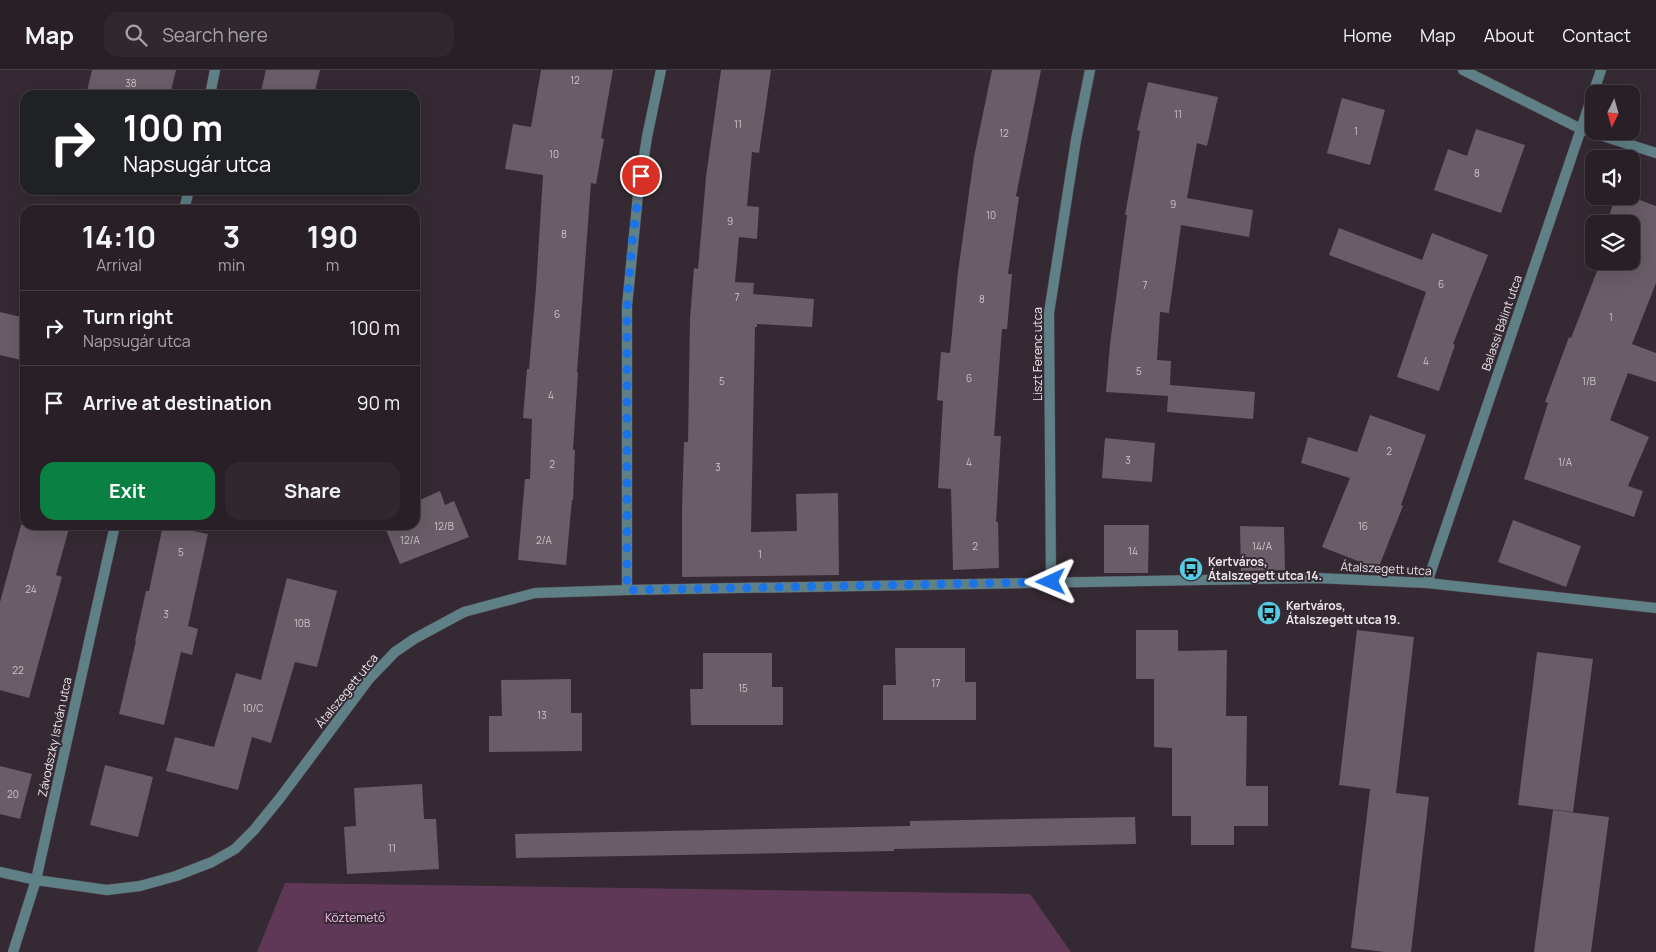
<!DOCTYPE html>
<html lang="en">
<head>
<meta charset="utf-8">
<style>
  :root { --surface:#282026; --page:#30282e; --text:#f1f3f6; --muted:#a5a3a7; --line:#443e43; --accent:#0b8043 }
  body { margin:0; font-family:Manrope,sans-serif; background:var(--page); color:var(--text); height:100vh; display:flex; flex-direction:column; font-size:19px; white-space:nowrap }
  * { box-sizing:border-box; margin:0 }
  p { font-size:16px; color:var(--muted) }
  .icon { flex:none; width:28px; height:28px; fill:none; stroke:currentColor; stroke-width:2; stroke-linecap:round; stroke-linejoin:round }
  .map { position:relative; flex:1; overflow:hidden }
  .sheet { position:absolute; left:20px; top:135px; width:400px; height:325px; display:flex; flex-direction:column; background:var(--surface); border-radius:15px; box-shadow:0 5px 20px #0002,0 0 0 1px var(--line) }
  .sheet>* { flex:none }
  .banner { position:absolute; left:20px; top:20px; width:400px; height:105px; border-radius:15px; box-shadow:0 5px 20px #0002,0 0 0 1px var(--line); background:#202124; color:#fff; overflow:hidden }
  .needle { width:32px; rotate:185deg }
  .controls { position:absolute; left:1585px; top:15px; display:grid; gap:10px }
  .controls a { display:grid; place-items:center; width:55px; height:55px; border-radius:10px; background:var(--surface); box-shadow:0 5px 20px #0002,0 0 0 1px var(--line); font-size:25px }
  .pin { position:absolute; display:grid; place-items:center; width:42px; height:42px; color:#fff; margin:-21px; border:2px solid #fff; border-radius:50%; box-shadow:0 1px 5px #0007 }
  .me { position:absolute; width:55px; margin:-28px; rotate:269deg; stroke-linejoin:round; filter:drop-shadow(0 0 4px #0008) }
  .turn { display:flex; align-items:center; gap:18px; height:105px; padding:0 20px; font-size:22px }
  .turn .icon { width:65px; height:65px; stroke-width:2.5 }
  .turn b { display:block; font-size:35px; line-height:42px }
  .eta { display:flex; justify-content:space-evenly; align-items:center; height:85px; text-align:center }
  .eta b { font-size:30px; font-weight:700; line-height:35px }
  .primary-button { display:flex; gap:10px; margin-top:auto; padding:10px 20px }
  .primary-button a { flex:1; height:58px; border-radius:15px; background:var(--accent); color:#fff; font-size:20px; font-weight:700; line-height:58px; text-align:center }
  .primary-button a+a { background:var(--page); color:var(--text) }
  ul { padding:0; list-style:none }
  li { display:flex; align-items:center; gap:15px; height:75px; padding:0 20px; border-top:1px solid var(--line) }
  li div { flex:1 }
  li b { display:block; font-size:19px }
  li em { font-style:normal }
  header { display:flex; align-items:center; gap:30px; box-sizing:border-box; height:70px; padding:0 25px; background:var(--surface); border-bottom:1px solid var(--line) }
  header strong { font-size:24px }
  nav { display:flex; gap:28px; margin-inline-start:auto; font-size:18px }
  .search { width:350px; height:45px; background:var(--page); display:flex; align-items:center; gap:12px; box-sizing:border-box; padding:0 18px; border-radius:15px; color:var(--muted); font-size:19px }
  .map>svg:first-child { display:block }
  .green { fill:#5f3858 }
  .building { fill:#695d67 }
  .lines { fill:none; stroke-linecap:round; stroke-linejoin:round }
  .minor-casing { stroke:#524850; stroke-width:11 }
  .minor { stroke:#608087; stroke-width:10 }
  .route { stroke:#1a73e8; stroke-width:9; stroke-dasharray:0 16.2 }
  .labels { text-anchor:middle; stroke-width:4; stroke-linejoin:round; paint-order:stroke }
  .number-label { font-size:10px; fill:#ccc4ca }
  .street-label { font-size:12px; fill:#ede6eb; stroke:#352a33 }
  .poi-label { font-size:12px; font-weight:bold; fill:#ede6eb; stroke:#352a33; text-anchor:start }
  .park-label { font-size:12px; fill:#fbc0ef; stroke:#352a33 }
</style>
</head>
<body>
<header>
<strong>Map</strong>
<div class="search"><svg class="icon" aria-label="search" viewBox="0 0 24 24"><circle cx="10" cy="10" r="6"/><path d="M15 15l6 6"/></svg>Search here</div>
<nav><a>Home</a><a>Map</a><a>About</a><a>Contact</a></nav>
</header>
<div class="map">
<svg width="1656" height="882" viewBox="0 0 1656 882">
  <rect width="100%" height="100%" fill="#352a33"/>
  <!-- green -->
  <path class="green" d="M 285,813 L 1030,824 L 1071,882 L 257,882 Z"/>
  <!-- building -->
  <g class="building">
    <path d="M 92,0 L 176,0 L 170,25 L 86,25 Z"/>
    <path d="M 266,0 L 320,0 L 314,25 L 260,25 Z"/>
    <path d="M 541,0 L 613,0 L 601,68 L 604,69 L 596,114 L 591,113 L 577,302 L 578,303 L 573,380 L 575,380 L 573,430 L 572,430 L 566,495 L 518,490 L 525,409 L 530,409 L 532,349 L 523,348 L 527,299 L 529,299 L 536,218 L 543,105 L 505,99 L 513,54 L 531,57 Z"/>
    <path d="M 721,0 L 771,0 L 759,83 L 752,82 L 747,136 L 759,137 L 757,169 L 739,167 L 735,212 L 754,213 L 753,224 L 814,229 L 812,257 L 757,254 L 757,257 L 755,257 L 751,462 L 797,461 L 796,424 L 838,423 L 839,505 L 682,507 L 682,439 L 684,372 L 688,372 L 690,249 L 694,198 L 698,199 L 706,107 Z"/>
    <path d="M 992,0 L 1041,0 L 1016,126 L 1019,127 L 1008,204 L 1012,204 L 1007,259 L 1002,259 L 994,366 L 1001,366 L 996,452 L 998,452 L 999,498 L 953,500 L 951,419 L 938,418 L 943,331 L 937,330 L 941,282 L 950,283 L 958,202 L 974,87 Z"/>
    <path d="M 1148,12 L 1218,27 L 1207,76 L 1197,73 L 1187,128 L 1253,140 L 1249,167 L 1181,155 L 1169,243 L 1160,242 L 1157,290 L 1171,291 L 1170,315 L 1255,322 L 1253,349 L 1167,342 L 1168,326 L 1106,322 L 1110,274 L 1127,145 L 1125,145 L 1140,61 L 1137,60 Z"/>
    <path d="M 1342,28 L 1385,40 L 1370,95 L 1327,83 Z"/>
    <path d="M 1476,59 L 1525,75 L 1501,143 L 1434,120 L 1448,79 L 1467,86 Z"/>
    <path d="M 1616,126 L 1629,126 L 1656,136 L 1656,213 L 1632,274 L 1656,283 L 1656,312 L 1628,303 L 1610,350 L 1649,367 L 1628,416 L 1643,421 L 1634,447 L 1524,409 L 1548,333 L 1545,332 L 1569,267 L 1571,268 L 1601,191 L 1631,191 L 1631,154 L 1606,154 Z"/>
    <path d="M 1339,158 L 1422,190 L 1432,163 L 1488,185 L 1453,274 L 1455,275 L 1439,321 L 1397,307 L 1426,222 L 1329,185 Z"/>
    <path d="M 0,242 L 25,248 L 25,291 L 0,285 Z"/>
    <path d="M 1370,345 L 1426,365 L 1401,435 L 1403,436 L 1378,499 L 1322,477 L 1350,408 L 1301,393 L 1308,367 L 1357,382 Z"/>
    <path d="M 1105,368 L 1155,373 L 1152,412 L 1102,408 Z"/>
    <path d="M 440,421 L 445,435 L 454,431 L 469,467 L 400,494 L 384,455 L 415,455 L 415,432 Z"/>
    <path d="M 1513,450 L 1581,476 L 1566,517 L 1498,492 Z"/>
    <path d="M 21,455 L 70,455 L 56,505 L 62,507 L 29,628 L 0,620 L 0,532 Z"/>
    <path d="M 163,455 L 208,464 L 188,556 L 198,559 L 192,585 L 181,582 L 164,655 L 119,644 L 136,571 L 135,571 L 146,521 L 149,521 Z"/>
    <path d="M 1104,455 L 1149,455 L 1148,503 L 1104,503 Z"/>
    <path d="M 1240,456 L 1284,457 L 1285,500 L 1241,501 Z"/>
    <path d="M 287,508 L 337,521 L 317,597 L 295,592 L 271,673 L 252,667 L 238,720 L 166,701 L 175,667 L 214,677 L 236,603 L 261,610 Z"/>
    <path d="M 1136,560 L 1178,560 L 1178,581 L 1227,580 L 1226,646 L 1247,646 L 1246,716 L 1268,716 L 1268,756 L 1234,756 L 1234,775 L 1191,775 L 1191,746 L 1172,746 L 1172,678 L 1154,677 L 1154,609 L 1136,609 Z"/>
    <path d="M 1357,560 L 1414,567 L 1396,723 L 1429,727 L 1411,882 L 1385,882 L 1351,878 L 1370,719 L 1339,715 Z"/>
    <path d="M 895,578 L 965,578 L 965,612 L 976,612 L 976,650 L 883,650 L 883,615 L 896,615 Z"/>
    <path d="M 1537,582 L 1593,589 L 1573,742 L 1518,735 Z"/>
    <path d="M 703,583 L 772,583 L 772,617 L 783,617 L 783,655 L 691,655 L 690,619 L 703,619 Z"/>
    <path d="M 571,609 L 571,643 L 582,643 L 582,681 L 489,682 L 489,646 L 502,646 L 501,610 Z"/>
    <path d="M 105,695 L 153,707 L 138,767 L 90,755 Z"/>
    <path d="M 0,696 L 32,704 L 20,749 L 0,744 Z"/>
    <path d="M 422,714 L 424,749 L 436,749 L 439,799 L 347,804 L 344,757 L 356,756 L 354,718 Z"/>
    <path d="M 1553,740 L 1609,747 L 1591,882 L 1534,882 Z"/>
    <path d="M 1135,747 L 1136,774 L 894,779 L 894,781 L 516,788 L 515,764 L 910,756 L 910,751 Z"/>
  </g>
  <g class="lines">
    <!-- minor casing -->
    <g class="minor-casing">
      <g id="minor">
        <path d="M 1463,0 L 1581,59 L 1656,83"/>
        <path d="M 210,25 L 215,0"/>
        <path d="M 184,140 L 189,120"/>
        <path d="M 1051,512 L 1049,243 L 1076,70 L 1090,0"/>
        <path d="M 1427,513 L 1601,0"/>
        <path d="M 627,520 L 627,236 L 638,125 L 647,67 L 661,0"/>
        <path d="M 0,802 L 36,810 L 107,820 L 140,816 L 176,806 L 212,792 L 235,779 L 254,760 L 280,728 L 369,609 L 395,582 L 414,569 L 464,542 L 535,523 L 627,520 L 1317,508 L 1427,513 L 1656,538"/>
        <path d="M 13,882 L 36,810 L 115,455"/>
      </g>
    </g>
    <!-- minor -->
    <use href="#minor" class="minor"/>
  </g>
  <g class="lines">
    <!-- route -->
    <path class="route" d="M 641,106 L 632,173 L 627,236 L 627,520 L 1051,512"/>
  </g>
  <!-- icons -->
  <defs>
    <g id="bus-disc" transform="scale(1.25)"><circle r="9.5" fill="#55cae0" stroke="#352a33"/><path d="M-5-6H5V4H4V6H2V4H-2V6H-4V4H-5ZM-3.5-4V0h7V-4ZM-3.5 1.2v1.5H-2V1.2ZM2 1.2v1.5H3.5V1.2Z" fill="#111"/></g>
  </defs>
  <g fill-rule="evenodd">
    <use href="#bus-disc" x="1191" y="499"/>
    <use href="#bus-disc" x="1269" y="543"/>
  </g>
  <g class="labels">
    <!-- number labels -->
    <g class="number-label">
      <text x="575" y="14">12</text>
      <text x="131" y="17">38</text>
      <text x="1178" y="48">11</text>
      <text x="738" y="58">11</text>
      <text x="1356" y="65">1</text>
      <text x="1004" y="67">12</text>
      <text x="554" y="88">10</text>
      <text x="1477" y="107">8</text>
      <text x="1173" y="138">9</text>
      <text x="991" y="149">10</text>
      <text x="730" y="155">9</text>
      <text x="564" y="168">8</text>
      <text x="1441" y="218">6</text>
      <text x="1145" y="219">7</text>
      <text x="737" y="231">7</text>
      <text x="982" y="233">8</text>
      <text x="557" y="248">6</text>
      <text x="1611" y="251">1</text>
      <text x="1426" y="295">4</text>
      <text x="1139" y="305">5</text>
      <text x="969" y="312">6</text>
      <text x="722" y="315">5</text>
      <text x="1589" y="315">1/B</text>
      <text x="551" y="329">4</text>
      <text x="1389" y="385">2</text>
      <text x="1128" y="394">3</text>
      <text x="969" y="396">4</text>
      <text x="1565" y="396">1/A</text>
      <text x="552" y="398">2</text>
      <text x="718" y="401">3</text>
      <text x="444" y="460">12/B</text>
      <text x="1363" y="460">16</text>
      <text x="410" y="474">12/A</text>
      <text x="544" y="474">2/A</text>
      <text x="975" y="480">2</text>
      <text x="1262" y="480">14/A</text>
      <text x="1133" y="485">14</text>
      <text x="181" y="486">5</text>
      <text x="760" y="488">1</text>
      <text x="31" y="523">24</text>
      <text x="166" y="548">3</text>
      <text x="302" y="557">10B</text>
      <text x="18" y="604">22</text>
      <text x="936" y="617">17</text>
      <text x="743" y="622">15</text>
      <text x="253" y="642">10/C</text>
      <text x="542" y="649">13</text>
      <text x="13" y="728">20</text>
      <text x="392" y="782">11</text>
    </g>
    <!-- street labels -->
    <g class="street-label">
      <text transform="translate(1502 253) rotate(-71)" y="4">Balassi Bálint utca</text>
      <text transform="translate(1038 284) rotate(-90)" y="4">Liszt Ferenc utca</text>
      <text transform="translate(1386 499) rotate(3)" y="4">Átalszegett utca</text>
      <text transform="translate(347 621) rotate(-51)" y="4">Átalszegett utca</text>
      <text transform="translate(55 667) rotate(-78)" y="4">Závodszky István utca</text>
    </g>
    <!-- poi labels -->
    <g class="poi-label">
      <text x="1208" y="496">Kertváros,<tspan x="1208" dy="14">Átalszegett utca 14.</tspan></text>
      <text x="1286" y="540">Kertváros,<tspan x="1286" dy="14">Átalszegett utca 19.</tspan></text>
    </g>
    <!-- park labels -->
    <g class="park-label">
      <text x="355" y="852">Köztemető</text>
    </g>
  </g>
</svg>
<div class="controls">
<a><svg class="needle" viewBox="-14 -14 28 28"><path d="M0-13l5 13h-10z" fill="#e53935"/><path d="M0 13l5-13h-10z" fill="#a5a3a7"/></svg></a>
<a><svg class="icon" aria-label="sound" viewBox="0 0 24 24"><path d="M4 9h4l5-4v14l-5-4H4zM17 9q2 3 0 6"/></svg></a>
<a><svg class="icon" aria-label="layers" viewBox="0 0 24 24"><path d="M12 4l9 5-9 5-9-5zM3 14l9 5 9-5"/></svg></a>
</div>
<div class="pin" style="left:641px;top:106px;background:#d93025"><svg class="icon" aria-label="arrive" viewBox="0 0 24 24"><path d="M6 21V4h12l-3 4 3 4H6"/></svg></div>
<svg class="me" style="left:1051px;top:512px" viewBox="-20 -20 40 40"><path d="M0-17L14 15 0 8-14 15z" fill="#1a73e8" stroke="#fff" stroke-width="4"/></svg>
<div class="banner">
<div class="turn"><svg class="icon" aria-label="right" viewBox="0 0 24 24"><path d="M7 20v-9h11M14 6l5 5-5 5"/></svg><div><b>100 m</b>Napsugár utca</div></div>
</div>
<section class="sheet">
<div class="eta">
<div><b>14:10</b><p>Arrival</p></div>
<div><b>3</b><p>min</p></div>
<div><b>190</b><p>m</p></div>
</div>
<ul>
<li><svg class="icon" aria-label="right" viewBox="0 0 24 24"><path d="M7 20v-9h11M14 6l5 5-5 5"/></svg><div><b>Turn right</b><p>Napsugár utca</p></div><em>100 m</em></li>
<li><svg class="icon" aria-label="arrive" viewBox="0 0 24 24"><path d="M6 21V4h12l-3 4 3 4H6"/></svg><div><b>Arrive at destination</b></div><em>90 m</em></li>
</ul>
<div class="primary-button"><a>Exit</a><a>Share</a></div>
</section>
</div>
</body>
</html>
